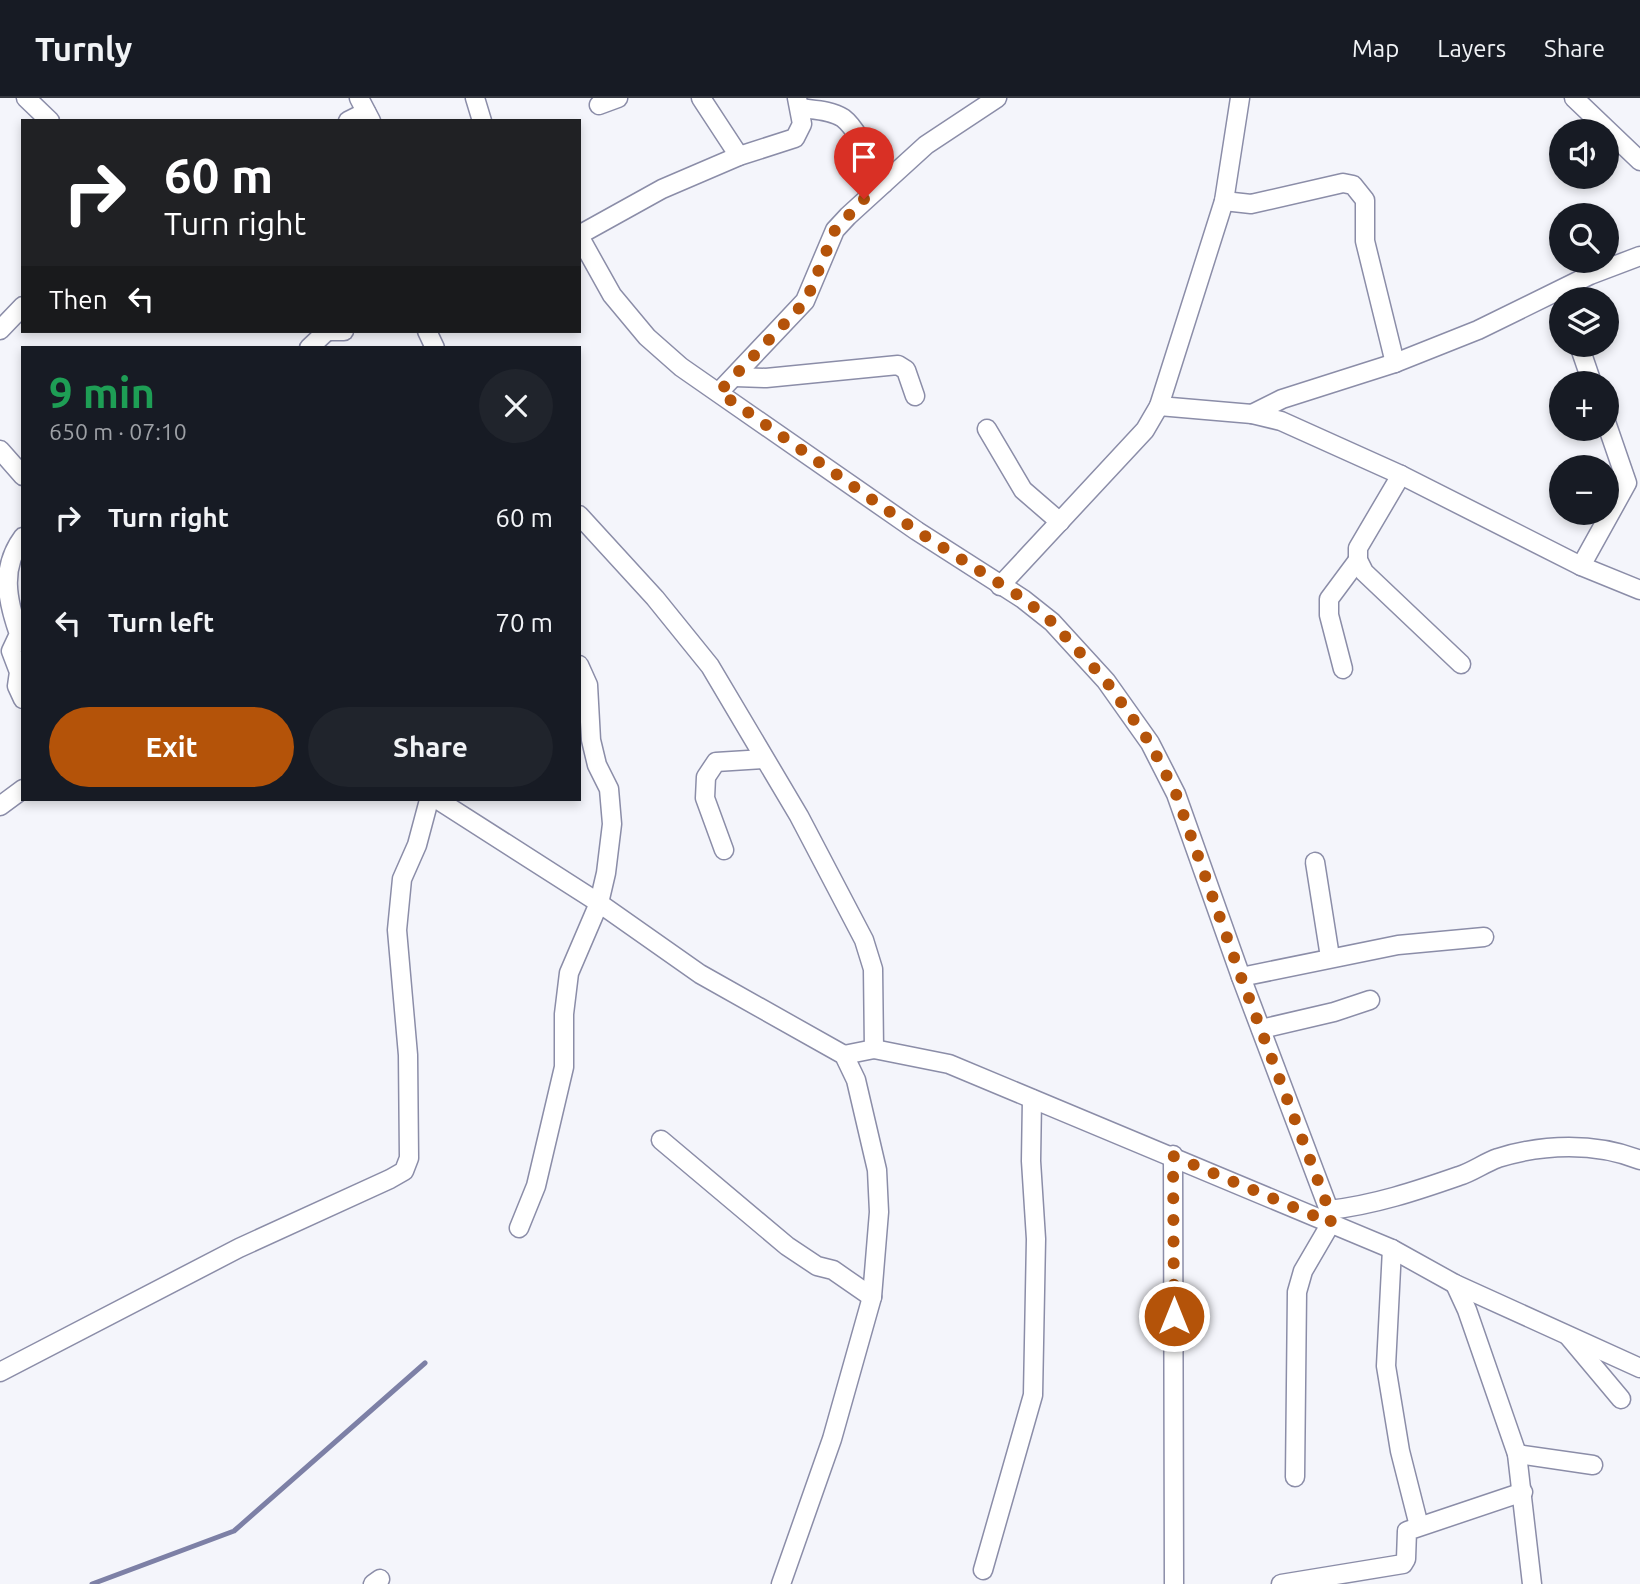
<!DOCTYPE html>
<html lang="en">
<head>
<meta charset="utf-8">
<style>
  :root { --surface:#171b24; --page:#20242c; --text:#f1f3f6; --muted:#9ea1a6; --line:#363941; --accent:#b45309 }
  body { margin:0; font-family:Ubuntu,sans-serif; background:var(--page); color:var(--text); height:100vh; display:flex; flex-direction:column; font-size:26px; white-space:nowrap }
  * { box-sizing:border-box; margin:0 }
  p { font-size:23px; color:var(--muted) }
  .icon { flex:none; width:38px; height:38px; fill:none; stroke:currentColor; stroke-width:2; stroke-linecap:round; stroke-linejoin:round }
  .map { position:relative; flex:1; overflow:hidden }
  .side { position:absolute; left:21px; top:248px; width:560px; height:455px; display:flex; flex-direction:column; background:var(--surface); border-radius:0px; box-shadow:0 4px 10px #0003 }
  .side>* { flex:none }
  .banner { position:absolute; left:21px; top:21px; width:560px; height:214px; border-radius:0px; box-shadow:0 4px 10px #0003; background:#202124; color:#fff; overflow:hidden }
  .tools { position:absolute; left:1549px; top:21px; display:grid; gap:14px }
  .tools a { display:grid; place-items:center; width:70px; height:70px; border-radius:50%; background:var(--surface); box-shadow:0 4px 10px #0003; font-size:35px }
  .pin { position:absolute; display:grid; place-items:center; width:60px; height:60px; color:#fff; margin:-72px -30px; border-radius:50% 50% 50% 0; rotate:-45deg; box-shadow:0 0 7px #0007 }
  .pin .icon { rotate:45deg }
  .me { position:absolute; width:77px; margin:-38px; rotate:0deg; stroke-linejoin:round; filter:drop-shadow(0 0 5px #0008) }
  .turn { display:flex; align-items:center; gap:24px; height:147px; padding:0 28px; font-size:32px }
  .turn .icon { width:91px; height:91px; stroke-width:2.5 }
  .turn b { display:block; font-size:49px; line-height:60px }
  .then { display:flex; align-items:center; height:66px; padding:0 28px; background:#0003; gap:14px; font-size:26px }
  .round { display:grid; place-items:center; flex:none; width:74px; height:74px; border-radius:37px; background:var(--page) }
  .headline { display:flex; align-items:center; justify-content:space-between; height:119px; padding:0 28px }
  h1 { font-size:42px; font-weight:600; line-height:52px; color:#1e9e55 }
  .primary-button { display:flex; gap:14px; margin-top:auto; padding:14px 28px }
  .primary-button a { flex:1; height:80px; border-radius:42px; background:var(--accent); color:#fff; font-size:28px; font-weight:600; line-height:80px; text-align:center }
  .primary-button a+a { background:var(--page); color:var(--text) }
  ul { padding:0; list-style:none }
  li { display:flex; align-items:center; gap:21px; height:105px; padding:0 28px }
  li div { flex:1 }
  li b { display:block; font-size:26px }
  li em { font-style:normal }
  header { display:flex; align-items:center; gap:42px; box-sizing:border-box; height:98px; padding:0 35px; background:var(--surface); border-bottom:2px solid var(--line) }
  header strong { font-size:33px }
  nav { display:flex; gap:38px; margin-inline-start:auto; font-size:24px }
  .map>svg:first-child { display:block }
  .lines { fill:none; stroke-linecap:round; stroke-linejoin:round }
  .stream { stroke:#7d80a6; stroke-width:5 }
  .minor-casing { stroke:#8b8da8; stroke-width:21 }
  .minor { stroke:#fff; stroke-width:18 }
  .route { stroke:#b45309; stroke-width:12; stroke-dasharray:0 21.6 }
</style>
</head>
<body>
<header>
<strong>Turnly</strong>
<nav><a>Map</a><a>Layers</a><a>Share</a></nav>
</header>
<div class="map">
<svg width="1640" height="1486" viewBox="0 0 1640 1486">
  <rect width="100%" height="100%" fill="#f4f5fb"/>
  <g class="lines">
    <!-- stream -->
    <path class="stream" d="M 92,1486 L 234,1433 L 425,1265"/>
    <!-- minor casing -->
    <g class="minor-casing">
      <g id="minor">
        <path d="M 26,0 L 50,23"/>
        <path d="M 359,0 L 371,23"/>
        <path d="M 475,0 L 482,23"/>
        <path d="M 701,0 L 739,58"/>
        <path d="M 1574,0 L 1640,63"/>
        <path d="M 599,7 L 618,0"/>
        <path d="M 800,10 C 814,12 831,12 843,20 C 859,32 873,68 883,86"/>
        <path d="M 348,23 L 366,14"/>
        <path d="M 1224,103 L 1251,106 L 1343,85 L 1353,87 L 1365,102 L 1365,143 L 1395,265"/>
        <path d="M 579,137 L 662,91 L 739,58 L 795,40 L 802,26 L 797,0"/>
        <path d="M 579,138 L 612,197 L 647,239 L 681,269 L 917,433 L 1023,501 L 1052,524 L 1106,583 L 1150,645 L 1176,696 L 1241,879 L 1329,1112 L 1331,1125 L 1303,1173 L 1297,1194 L 1295,1379"/>
        <path d="M 0,232 L 23,208"/>
        <path d="M 327,233 L 344,233"/>
        <path d="M 427,233 L 435,250"/>
        <path d="M 1579,247 L 1592,285"/>
        <path d="M 309,250 L 327,233"/>
        <path d="M 735,279 L 766,280 L 898,267 L 906,272 L 915,298"/>
        <path d="M 719,294 L 805,203 L 835,132 L 848,118 L 926,47 L 997,0"/>
        <path d="M 1159,308 L 1252,316 L 1281,323 L 1401,377 L 1581,468 L 1640,492"/>
        <path d="M 1252,316 L 1282,301 L 1395,265 L 1478,232 L 1590,177 L 1640,158"/>
        <path d="M 987,331 L 1023,392 L 1060,424"/>
        <path d="M 0,352 L 23,378"/>
        <path d="M 1401,377 L 1358,450 L 1358,462 L 1364,474 L 1461,566"/>
        <path d="M 579,417 L 655,500 L 710,568 L 799,718 L 864,842 L 873,871 L 874,951"/>
        <path d="M 23,439 C 0,470 7,502 19,536 L 11,553 L 19,574 L 17,588 L 23,601"/>
        <path d="M 1581,468 L 1627,385 L 1606,324"/>
        <path d="M 1000,488 L 1145,332 L 1159,308 L 1224,103 L 1240,0"/>
        <path d="M 1343,571 L 1329,517 L 1329,501 L 1358,462"/>
        <path d="M 438,702 L 599,805 L 700,876 L 844,957 L 856,982 L 877,1072 L 879,1114 L 872,1199 L 832,1341 L 781,1486"/>
        <path d="M 0,708 L 23,691"/>
        <path d="M 724,752 L 705,700 L 706,679 L 716,664 L 764,661"/>
        <path d="M 1315,764 L 1330,859"/>
        <path d="M 1241,879 L 1398,847 L 1484,839"/>
        <path d="M 1261,931 L 1334,914 L 1370,902"/>
        <path d="M 844,957 L 874,951 L 949,966 L 1392,1151 L 1455,1186 L 1640,1270"/>
        <path d="M 661,1042 L 787,1148 L 817,1168 L 833,1172 L 872,1199"/>
        <path d="M 1173,1057 L 1174,1486"/>
        <path d="M 1329,1112 C 1374,1107 1416,1093 1459,1078 C 1472,1074 1484,1065 1498,1060 C 1543,1046 1595,1044 1640,1062"/>
        <path d="M 519,1130 L 536,1088 L 564,969 L 564,916 L 569,875 L 599,805 L 606,775 L 612,726 L 609,691 L 597,667 L 591,642 L 588,587 L 579,567"/>
        <path d="M 1392,1151 L 1386,1268 L 1400,1353 L 1419,1428"/>
        <path d="M 1455,1186 L 1467,1212 L 1517,1356 L 1532,1486"/>
        <path d="M 1569,1239 L 1621,1301"/>
        <path d="M 0,1274 L 239,1150 L 390,1081 L 404,1073 L 409,1060 L 408,957 L 397,832 L 402,781 L 417,747 L 429,702"/>
        <path d="M 1517,1356 L 1593,1367"/>
        <path d="M 983,1472 L 1033,1297 L 1036,1141 L 1031,1063 L 1032,1001"/>
        <path d="M 373,1486 L 380,1481"/>
        <path d="M 1281,1486 L 1403,1466 L 1406,1461 L 1407,1433 L 1523,1394"/>
      </g>
    </g>
    <!-- minor -->
    <use href="#minor" class="minor"/>
  </g>
  <g class="lines">
    <!-- route -->
    <path class="route" d="M 864,101 L 835,132 L 806,203 L 719,294 L 917,433 L 1024,501 L 1052,524 L 1106,583 L 1150,645 L 1176,696 L 1241,879 L 1329,1112 L 1331,1125 L 1173,1058 L 1174,1218"/>
  </g>
</svg>
<div class="tools">
<a><svg class="icon" aria-label="sound" viewBox="0 0 24 24"><path d="M4 9h4l5-4v14l-5-4H4zM17 9q2 3 0 6"/></svg></a>
<a><svg class="icon" aria-label="search" viewBox="0 0 24 24"><circle cx="10" cy="10" r="6"/><path d="M15 15l6 6"/></svg></a>
<a><svg class="icon" aria-label="layers" viewBox="0 0 24 24"><path d="M12 4l9 5-9 5-9-5zM3 14l9 5 9-5"/></svg></a>
<a>+</a>
<a>−</a>
</div>
<div class="pin" style="left:864px;top:101px;background:#d93025"><svg class="icon" aria-label="arrive" viewBox="0 0 24 24"><path d="M6 21V4h12l-3 4 3 4H6"/></svg></div>
<svg class="me" style="left:1174px;top:1218px" viewBox="-20 -20 40 40"><circle r="17" fill="#b45309" stroke="#fff" stroke-width="3"/><path d="M0-11L8 9 0 5-8 9z" fill="#fff"/></svg>
<div class="banner">
<div class="turn"><svg class="icon" aria-label="right" viewBox="0 0 24 24"><path d="M7 20v-9h11M14 6l5 5-5 5"/></svg><div><b>60 m</b>Turn right</div></div>
<div class="then">Then<svg class="icon" aria-label="left" viewBox="0 0 24 24"><path d="M17 20v-9H6M10 6l-5 5 5 5"/></svg></div>
</div>
<section class="side">
<div class="headline"><div><h1>9 min</h1><p>650 m · 07:10</p></div><a class="round"><svg class="icon" aria-label="close" viewBox="0 0 24 24"><path d="M6 6l12 12M18 6L6 18"/></svg></a></div>
<ul>
<li><svg class="icon" aria-label="right" viewBox="0 0 24 24"><path d="M7 20v-9h11M14 6l5 5-5 5"/></svg><div><b>Turn right</b></div><em>60 m</em></li>
<li><svg class="icon" aria-label="left" viewBox="0 0 24 24"><path d="M17 20v-9H6M10 6l-5 5 5 5"/></svg><div><b>Turn left</b></div><em>70 m</em></li>
</ul>
<div class="primary-button"><a>Exit</a><a>Share</a></div>
</section>
</div>
</body>
</html>
